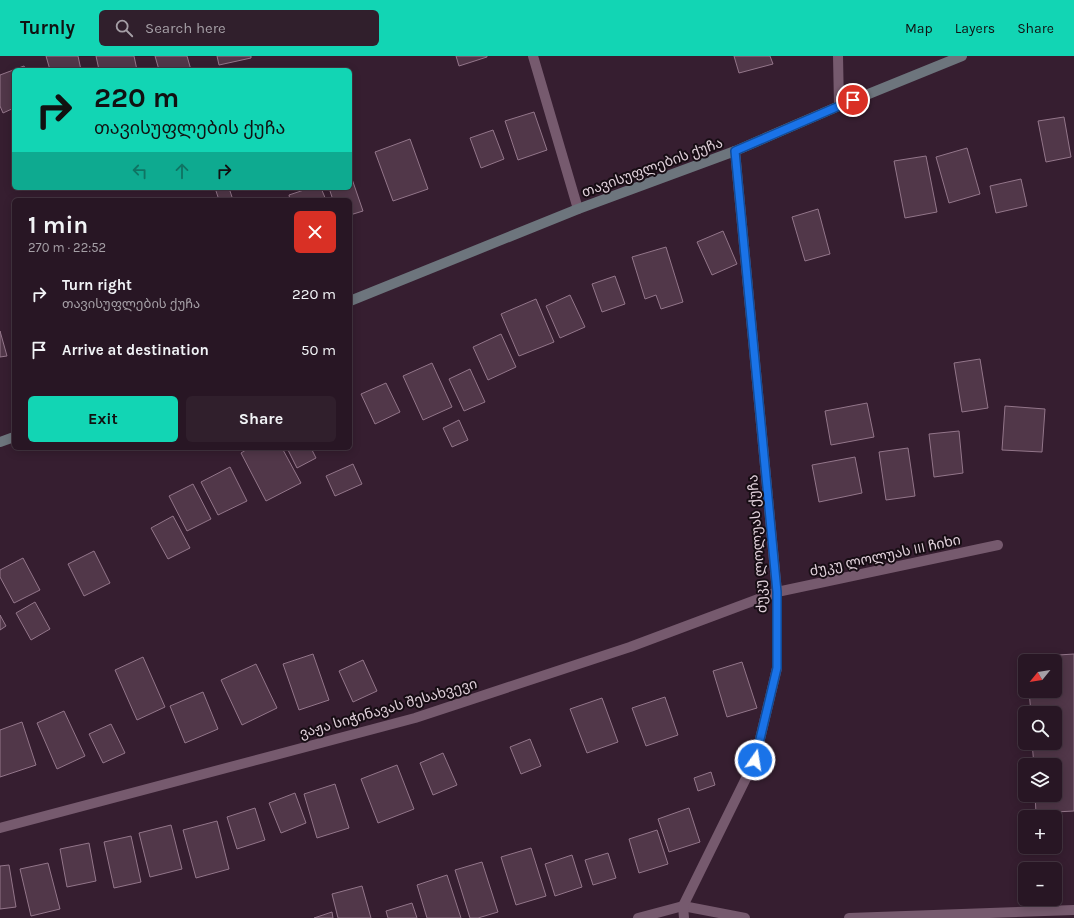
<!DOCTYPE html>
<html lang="en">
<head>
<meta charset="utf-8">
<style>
  :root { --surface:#281624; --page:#301f2c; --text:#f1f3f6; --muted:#a59fa6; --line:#443541; --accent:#12d5b4 }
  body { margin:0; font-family:Karla,"Noto Sans Georgian",sans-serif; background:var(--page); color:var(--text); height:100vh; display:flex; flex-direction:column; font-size:15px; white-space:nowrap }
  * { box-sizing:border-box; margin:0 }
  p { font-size:13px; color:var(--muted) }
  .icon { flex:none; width:22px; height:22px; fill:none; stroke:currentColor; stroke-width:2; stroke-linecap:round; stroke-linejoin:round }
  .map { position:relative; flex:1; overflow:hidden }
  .sheet { position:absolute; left:12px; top:142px; width:340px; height:252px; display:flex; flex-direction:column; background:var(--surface); border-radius:6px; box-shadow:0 2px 10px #0003,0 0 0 1px var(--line) }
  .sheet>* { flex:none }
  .hud { position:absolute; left:12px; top:12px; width:340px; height:122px; border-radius:6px; box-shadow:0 2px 10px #0003,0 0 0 1px var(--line); background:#12d5b4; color:#111; overflow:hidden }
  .needle { width:26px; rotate:240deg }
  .fabs { position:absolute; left:1018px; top:598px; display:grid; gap:8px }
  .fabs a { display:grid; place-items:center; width:44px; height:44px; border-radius:6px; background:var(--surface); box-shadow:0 2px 10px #0003,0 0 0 1px var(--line); font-size:20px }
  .pin { position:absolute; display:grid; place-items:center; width:34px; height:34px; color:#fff; margin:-17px; border:2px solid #fff; border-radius:50%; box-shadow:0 1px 4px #0007 }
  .me { position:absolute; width:44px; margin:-22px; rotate:13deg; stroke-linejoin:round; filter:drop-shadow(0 0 3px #0008) }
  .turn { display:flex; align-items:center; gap:14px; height:84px; padding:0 16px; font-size:18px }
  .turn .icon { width:52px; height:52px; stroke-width:2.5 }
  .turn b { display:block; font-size:28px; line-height:34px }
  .lanes { display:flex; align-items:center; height:38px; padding:0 16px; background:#0003; justify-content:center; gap:20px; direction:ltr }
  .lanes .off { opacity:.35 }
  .round { display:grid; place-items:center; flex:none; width:42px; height:42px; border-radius:6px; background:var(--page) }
  .headline { display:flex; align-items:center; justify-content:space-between; height:68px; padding:0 16px }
  h1 { font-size:24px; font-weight:700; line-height:30px }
  .action { display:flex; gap:8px; margin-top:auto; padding:8px 16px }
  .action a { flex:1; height:46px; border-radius:6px; background:var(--accent); color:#111; font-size:16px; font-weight:700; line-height:46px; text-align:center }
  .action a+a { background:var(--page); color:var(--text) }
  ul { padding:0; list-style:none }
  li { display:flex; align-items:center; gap:12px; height:56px; padding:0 16px }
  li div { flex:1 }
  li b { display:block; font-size:15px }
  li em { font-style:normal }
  header { display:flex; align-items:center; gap:24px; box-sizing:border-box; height:56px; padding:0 20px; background:var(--accent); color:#111 }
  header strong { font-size:19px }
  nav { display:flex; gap:22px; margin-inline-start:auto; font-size:14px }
  .search { width:280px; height:36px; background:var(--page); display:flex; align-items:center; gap:10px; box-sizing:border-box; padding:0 14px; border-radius:6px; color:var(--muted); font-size:15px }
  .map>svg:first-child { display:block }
  .building { fill:#513749; stroke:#93768a }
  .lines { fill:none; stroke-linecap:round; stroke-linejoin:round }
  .street { stroke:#765a6e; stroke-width:10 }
  .secondary { stroke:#6d757d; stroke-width:10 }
  .route-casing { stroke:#114b97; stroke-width:10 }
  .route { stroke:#1a73e8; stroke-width:7 }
  .labels { text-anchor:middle; stroke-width:4; stroke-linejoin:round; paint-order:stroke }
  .street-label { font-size:14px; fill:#e1d1db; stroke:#170d14 }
</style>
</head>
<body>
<header>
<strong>Turnly</strong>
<div class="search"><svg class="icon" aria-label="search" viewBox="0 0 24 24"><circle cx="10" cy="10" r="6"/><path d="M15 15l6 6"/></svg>Search here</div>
<nav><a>Map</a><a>Layers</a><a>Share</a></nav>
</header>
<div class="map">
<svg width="1074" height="862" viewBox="0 0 1074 862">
  <rect width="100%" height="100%" fill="#361e30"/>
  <!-- building -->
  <g class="building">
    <path d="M 46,0 L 78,0 L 81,14 L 50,14 Z"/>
    <path d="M 96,0 L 134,0 L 137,14 L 99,14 Z"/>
    <path d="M 155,0 L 187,0 L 191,14 L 159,14 Z"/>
    <path d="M 217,0 L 251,0 L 251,2 L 219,9 Z"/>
    <path d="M 456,0 L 487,0 L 487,1 L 459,10 Z"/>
    <path d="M 734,0 L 770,0 L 773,8 L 739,17 Z"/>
    <path d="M 24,10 L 26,14 L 14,14 L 14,52 L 3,57 L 0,50 L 0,19 Z"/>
    <path d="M 534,56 L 547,94 L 518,104 L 505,65 Z"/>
    <path d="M 1064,61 L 1071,101 L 1046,106 L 1038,65 Z"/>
    <path d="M 493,74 L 504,103 L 481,112 L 470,82 Z"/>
    <path d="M 410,83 L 428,133 L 393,145 L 375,96 Z"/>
    <path d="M 967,92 L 980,138 L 949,147 L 936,101 Z"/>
    <path d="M 926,100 L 937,156 L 905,162 L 894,105 Z"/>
    <path d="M 352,123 L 363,155 L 350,159 L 350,144 L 333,144 L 329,132 L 350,132 L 350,124 Z"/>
    <path d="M 1021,123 L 1027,150 L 996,157 L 990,130 Z"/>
    <path d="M 215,132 L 229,132 L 233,144 L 219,144 Z"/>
    <path d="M 310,132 L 321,132 L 326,144 L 290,144 L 289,139 Z"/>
    <path d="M 818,153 L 830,198 L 805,205 L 792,161 Z"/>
    <path d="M 723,175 L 737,208 L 712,219 L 697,186 Z"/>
    <path d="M 666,191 L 683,246 L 661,253 L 656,239 L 645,243 L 632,201 Z"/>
    <path d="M 615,220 L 625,248 L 602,256 L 592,228 Z"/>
    <path d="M 570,239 L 585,271 L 560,282 L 546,250 Z"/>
    <path d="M 536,243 L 554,286 L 519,300 L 501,258 Z"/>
    <path d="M 0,275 L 7,300 L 0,301 Z"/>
    <path d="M 501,278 L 516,311 L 488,324 L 473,291 Z"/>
    <path d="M 980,303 L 988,352 L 962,356 L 954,307 Z"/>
    <path d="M 432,307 L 452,351 L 423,364 L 403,320 Z"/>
    <path d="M 470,313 L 485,346 L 464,355 L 449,323 Z"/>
    <path d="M 386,327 L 400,356 L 375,368 L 361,338 Z"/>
    <path d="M 867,347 L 874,381 L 831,389 L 825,355 Z"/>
    <path d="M 1005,350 L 1045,353 L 1042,396 L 1002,394 Z"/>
    <path d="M 459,364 L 468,384 L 452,391 L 443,372 Z"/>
    <path d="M 959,375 L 963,417 L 934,421 L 929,378 Z"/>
    <path d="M 249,392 L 282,392 L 301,427 L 266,445 L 241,397 Z"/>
    <path d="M 287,392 L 311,392 L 316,402 L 297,412 Z"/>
    <path d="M 908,392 L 915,440 L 886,444 L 879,396 Z"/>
    <path d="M 855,401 L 862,437 L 819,446 L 812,409 Z"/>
    <path d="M 353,408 L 362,428 L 335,440 L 326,420 Z"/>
    <path d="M 230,411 L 247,445 L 218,459 L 201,426 Z"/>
    <path d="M 193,428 L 211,463 L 187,475 L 169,440 Z"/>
    <path d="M 173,460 L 190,492 L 168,503 L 151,472 Z"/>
    <path d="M 94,495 L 110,527 L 84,540 L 68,508 Z"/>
    <path d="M 23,502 L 40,534 L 14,547 L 0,521 L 0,514 Z"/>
    <path d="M 35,546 L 50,573 L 31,584 L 16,557 Z"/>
    <path d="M 0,559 L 6,570 L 0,574 Z"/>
    <path d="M 313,598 L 329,644 L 299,654 L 283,608 Z"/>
    <path d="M 1074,598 L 1074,755 L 1036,757 L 1035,739 L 1055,739 L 1055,709 L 1034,709 L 1032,687 L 1055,687 L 1055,657 L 1031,657 L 1029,635 L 1055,635 L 1055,605 L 1028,605 L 1027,601 Z"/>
    <path d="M 143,601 L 165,651 L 137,664 L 115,614 Z"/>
    <path d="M 363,604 L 377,635 L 353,646 L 339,615 Z"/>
    <path d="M 742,606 L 757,652 L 727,661 L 713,615 Z"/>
    <path d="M 256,608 L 277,652 L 242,669 L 221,624 Z"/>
    <path d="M 203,636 L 218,673 L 185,687 L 170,650 Z"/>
    <path d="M 665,641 L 678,679 L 646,690 L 632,652 Z"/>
    <path d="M 602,642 L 618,686 L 587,697 L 570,653 Z"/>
    <path d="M 64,655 L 85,700 L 57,713 L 37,667 Z"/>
    <path d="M 22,666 L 36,709 L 0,721 L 0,674 Z"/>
    <path d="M 111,668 L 125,697 L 103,707 L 89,678 Z"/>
    <path d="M 530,683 L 541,710 L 521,718 L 510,691 Z"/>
    <path d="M 443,697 L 457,729 L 433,739 L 420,707 Z"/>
    <path d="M 397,709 L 414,753 L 378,767 L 361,723 Z"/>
    <path d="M 711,716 L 715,729 L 698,735 L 694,722 Z"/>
    <path d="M 335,728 L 349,772 L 317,782 L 304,738 Z"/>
    <path d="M 295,737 L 306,767 L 281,777 L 269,747 Z"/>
    <path d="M 255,752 L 265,784 L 237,793 L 227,761 Z"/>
    <path d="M 689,752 L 700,786 L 669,796 L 658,763 Z"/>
    <path d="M 217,765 L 229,813 L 196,822 L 183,774 Z"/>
    <path d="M 171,769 L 182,813 L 150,821 L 139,777 Z"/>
    <path d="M 657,774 L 668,808 L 639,817 L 629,783 Z"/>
    <path d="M 131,780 L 141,826 L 114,832 L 104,786 Z"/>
    <path d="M 89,787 L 96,825 L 67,831 L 60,793 Z"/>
    <path d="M 531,792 L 546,840 L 516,849 L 501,801 Z"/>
    <path d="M 608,797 L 616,822 L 593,829 L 585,804 Z"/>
    <path d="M 572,799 L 582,831 L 555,840 L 545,808 Z"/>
    <path d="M 482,806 L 498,856 L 478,862 L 470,862 L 455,814 Z"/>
    <path d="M 48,807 L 60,853 L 31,860 L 20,813 Z"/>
    <path d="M 9,809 L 16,851 L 0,853 L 0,810 Z"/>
    <path d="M 447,819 L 461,862 L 427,862 L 417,829 Z"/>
    <path d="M 362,830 L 371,862 L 338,862 L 332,838 Z"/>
    <path d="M 412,847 L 417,862 L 388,862 L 386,855 Z"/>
    <path d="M 332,856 L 333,862 L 314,862 Z"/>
  </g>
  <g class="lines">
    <!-- street -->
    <g class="street">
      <path d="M 533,0 L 578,153"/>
      <path d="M 838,0 L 839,50"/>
      <path d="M 0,772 L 415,662 L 630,591 L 777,536 L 998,489"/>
      <path d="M 638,862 L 683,850 L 745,862"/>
      <path d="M 684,862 L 683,850 L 755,704 L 777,612 L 777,536 L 735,95"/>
      <path d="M 849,862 L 1074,854"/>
    </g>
    <!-- secondary -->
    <g class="secondary">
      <path d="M 350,245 L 578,153 L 735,95 L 839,50 L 962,0"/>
      <path d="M 0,386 L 14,381"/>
    </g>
  </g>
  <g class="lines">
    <!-- route casing -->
    <g class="route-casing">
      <path id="route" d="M 755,704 L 777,612 L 777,536 L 735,95 L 853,44"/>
    </g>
    <!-- route -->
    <use href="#route" class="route"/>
  </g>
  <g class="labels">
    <!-- street labels -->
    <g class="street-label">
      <text transform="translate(652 111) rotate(-20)" y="5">თავისუფლების ქუჩა</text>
      <text transform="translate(757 488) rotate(-94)" y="5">ძუკუ ლოლუას ქუჩა</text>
      <text transform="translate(885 499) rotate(-12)" y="5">ძუკუ ლოლუას III ჩიხი</text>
      <text transform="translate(388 652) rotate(-16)" y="5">ვაჟა სიჭინავას შესახვევი</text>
    </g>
  </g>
</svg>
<div class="fabs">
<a><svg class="needle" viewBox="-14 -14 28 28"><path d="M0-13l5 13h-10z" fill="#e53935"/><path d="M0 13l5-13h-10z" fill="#a59fa6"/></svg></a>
<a><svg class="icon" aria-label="search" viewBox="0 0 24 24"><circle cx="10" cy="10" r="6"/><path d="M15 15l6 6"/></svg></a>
<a><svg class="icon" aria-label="layers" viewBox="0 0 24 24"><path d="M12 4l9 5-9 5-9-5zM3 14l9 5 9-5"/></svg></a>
<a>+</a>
<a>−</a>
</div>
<div class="pin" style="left:853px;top:44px;background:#d93025"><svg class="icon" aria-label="arrive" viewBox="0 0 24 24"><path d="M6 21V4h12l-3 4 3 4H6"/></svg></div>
<svg class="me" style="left:755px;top:704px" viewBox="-20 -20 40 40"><circle r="17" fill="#1a73e8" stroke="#fff" stroke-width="3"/><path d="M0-11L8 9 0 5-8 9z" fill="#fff"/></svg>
<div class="hud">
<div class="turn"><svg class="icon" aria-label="right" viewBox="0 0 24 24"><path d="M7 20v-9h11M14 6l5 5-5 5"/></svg><div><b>220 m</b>თავისუფლების ქუჩა</div></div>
<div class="lanes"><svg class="icon off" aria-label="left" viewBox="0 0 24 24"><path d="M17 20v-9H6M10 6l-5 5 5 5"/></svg><svg class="icon off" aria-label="ahead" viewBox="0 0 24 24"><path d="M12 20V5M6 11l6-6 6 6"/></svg><svg class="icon" aria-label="right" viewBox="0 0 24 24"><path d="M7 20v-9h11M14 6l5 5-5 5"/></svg></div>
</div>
<section class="sheet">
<div class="headline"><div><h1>1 min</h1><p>270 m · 22:52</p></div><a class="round" style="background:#d93025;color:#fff"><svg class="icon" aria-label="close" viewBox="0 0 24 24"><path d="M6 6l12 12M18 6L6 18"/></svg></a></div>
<ul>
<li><svg class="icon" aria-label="right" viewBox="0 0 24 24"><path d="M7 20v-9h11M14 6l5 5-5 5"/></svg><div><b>Turn right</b><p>თავისუფლების ქუჩა</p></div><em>220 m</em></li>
<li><svg class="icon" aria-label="arrive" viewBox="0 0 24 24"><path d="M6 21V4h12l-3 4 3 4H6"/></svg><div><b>Arrive at destination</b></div><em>50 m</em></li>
</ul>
<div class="action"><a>Exit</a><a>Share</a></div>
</section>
</div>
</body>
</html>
